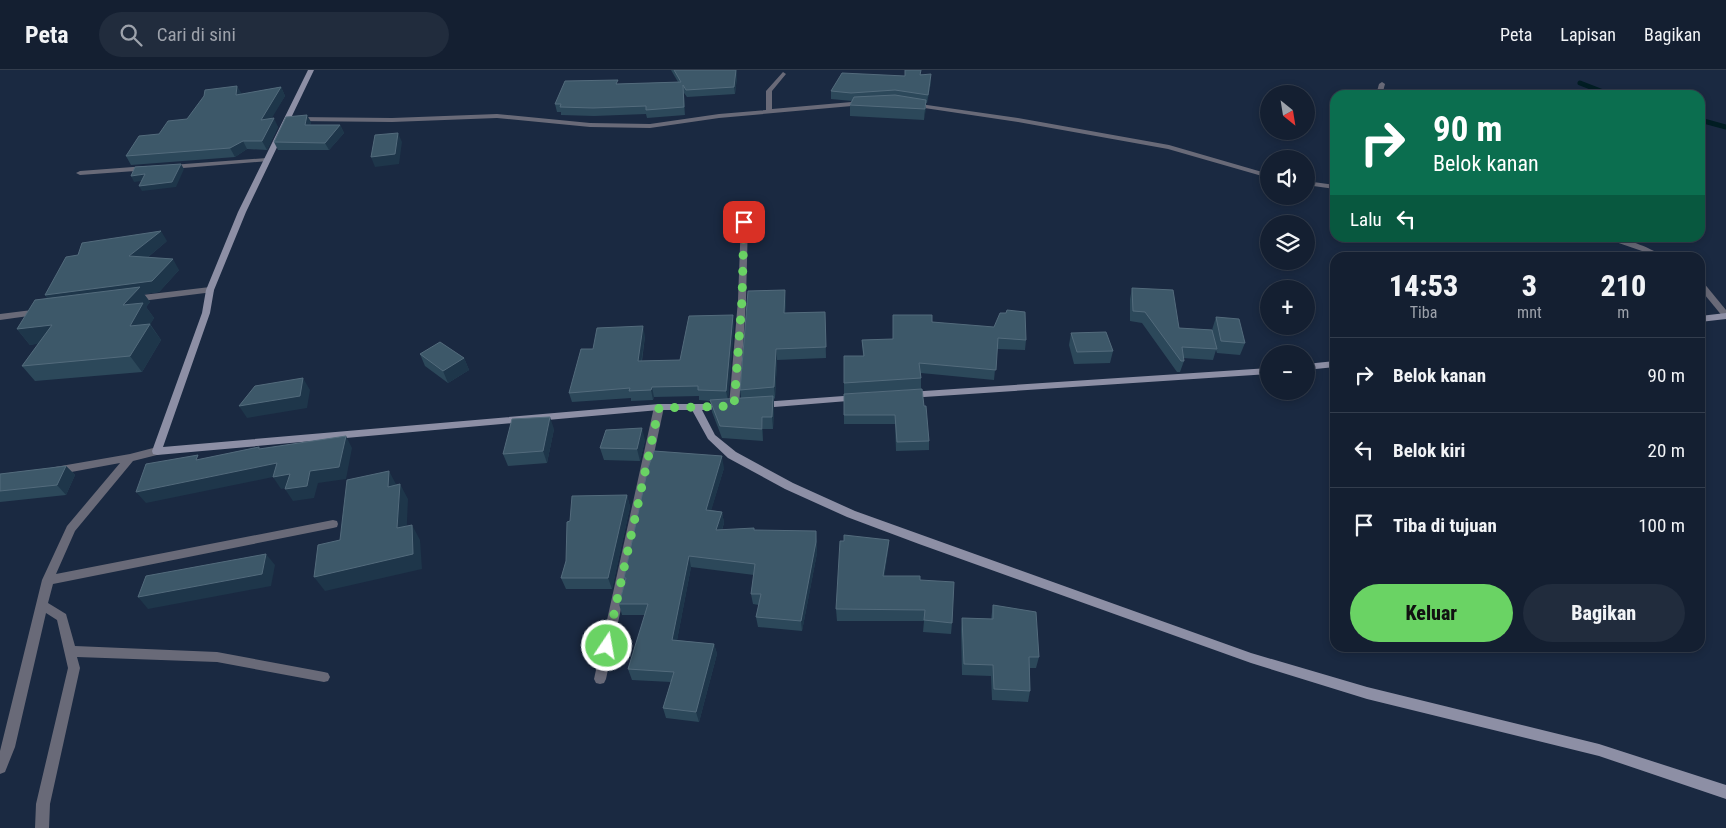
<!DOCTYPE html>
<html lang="id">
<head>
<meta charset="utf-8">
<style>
  :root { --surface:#141f31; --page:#212c3d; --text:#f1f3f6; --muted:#9da2ab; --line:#333d4d; --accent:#6ad364 }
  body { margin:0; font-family:"Roboto Condensed",sans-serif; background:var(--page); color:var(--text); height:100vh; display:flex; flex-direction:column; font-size:19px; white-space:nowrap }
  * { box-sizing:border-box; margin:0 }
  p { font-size:16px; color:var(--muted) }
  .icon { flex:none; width:28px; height:28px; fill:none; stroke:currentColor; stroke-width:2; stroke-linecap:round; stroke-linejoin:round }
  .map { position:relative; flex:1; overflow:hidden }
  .panel { position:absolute; left:1330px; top:182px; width:375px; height:400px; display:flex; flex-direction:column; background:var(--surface); border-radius:15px; box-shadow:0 2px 8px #0003,0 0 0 1px var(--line) }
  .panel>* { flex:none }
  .top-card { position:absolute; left:1330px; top:20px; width:375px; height:152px; border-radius:15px; box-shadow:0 2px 8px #0003,0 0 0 1px var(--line); background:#0b6e4f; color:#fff; overflow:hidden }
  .needle { width:32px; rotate:150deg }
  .buttons { position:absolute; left:1260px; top:15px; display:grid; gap:10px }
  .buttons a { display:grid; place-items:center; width:55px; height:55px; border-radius:50%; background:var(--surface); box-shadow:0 2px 8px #0003,0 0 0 1px var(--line); font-size:25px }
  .pin { position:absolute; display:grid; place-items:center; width:42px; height:42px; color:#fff; margin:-21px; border-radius:10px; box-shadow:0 2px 8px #0006 }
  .me { position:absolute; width:55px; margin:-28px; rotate:12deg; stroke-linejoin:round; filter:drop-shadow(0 0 4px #0008) }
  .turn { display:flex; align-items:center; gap:18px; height:105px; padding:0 20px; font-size:22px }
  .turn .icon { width:65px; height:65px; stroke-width:2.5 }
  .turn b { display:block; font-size:35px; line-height:42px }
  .then { display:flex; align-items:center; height:48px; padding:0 20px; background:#0003; gap:10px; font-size:19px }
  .eta { display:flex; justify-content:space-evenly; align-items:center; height:85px; text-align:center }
  .eta b { font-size:30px; font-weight:800; line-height:35px }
  .button { display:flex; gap:10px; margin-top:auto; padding:10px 20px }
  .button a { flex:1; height:58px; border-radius:30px; background:var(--accent); color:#111; font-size:20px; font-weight:800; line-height:58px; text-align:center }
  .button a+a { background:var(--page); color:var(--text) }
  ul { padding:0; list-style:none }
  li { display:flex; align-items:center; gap:15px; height:75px; padding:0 20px; border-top:1px solid var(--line) }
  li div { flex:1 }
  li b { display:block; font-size:19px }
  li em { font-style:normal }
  header { display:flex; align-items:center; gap:30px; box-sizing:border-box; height:70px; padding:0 25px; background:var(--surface); border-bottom:1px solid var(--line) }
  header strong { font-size:24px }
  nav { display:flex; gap:28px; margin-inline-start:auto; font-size:18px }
  .search { width:350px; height:45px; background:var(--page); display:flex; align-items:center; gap:12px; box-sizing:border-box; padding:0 18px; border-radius:28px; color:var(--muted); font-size:19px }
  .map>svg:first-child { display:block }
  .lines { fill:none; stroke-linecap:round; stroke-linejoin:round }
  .stream { stroke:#011d23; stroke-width:5 }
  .street { fill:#696a78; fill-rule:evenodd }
  .secondary { fill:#8d8fa5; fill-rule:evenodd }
  .wall { fill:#2c485a }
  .shaded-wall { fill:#1e364a }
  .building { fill:#3d5869; stroke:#536b7c }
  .route { stroke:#6ad364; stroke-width:9; stroke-dasharray:0 16.2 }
</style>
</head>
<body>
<header>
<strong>Peta</strong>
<div class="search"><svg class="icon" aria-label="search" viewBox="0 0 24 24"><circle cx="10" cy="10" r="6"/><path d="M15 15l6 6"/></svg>Cari di sini</div>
<nav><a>Peta</a><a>Lapisan</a><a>Bagikan</a></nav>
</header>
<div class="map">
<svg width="1726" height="758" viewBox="0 0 1726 758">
  <rect width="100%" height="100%" fill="#1a2941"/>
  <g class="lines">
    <!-- stream -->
    <g class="stream">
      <path d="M 1580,13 L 1611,25"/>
      <path d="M 1700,50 L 1726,57"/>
    </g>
    <!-- street -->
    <g class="street">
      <path d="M 783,2 L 786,4 L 772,21 L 772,39 L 863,31 L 866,33 L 863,35 L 719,48 L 650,58 L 590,57 L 497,48 L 392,52 L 297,51 L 294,49 L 297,47 L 392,48 L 497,44 L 590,53 L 650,54 L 719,44 L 766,40 L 766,21 Z"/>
      <path d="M 1382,12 L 1385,14 L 1382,25 L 1376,25 L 1379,14 Z"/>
      <path d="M 913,33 L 1018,48 L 1169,75 L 1269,104 L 1269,108 L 1168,79 L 1018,52 L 911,36 L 911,34 Z"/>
      <path d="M 267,88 L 271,90 L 269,91 L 171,99 L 167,97 L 171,95 Z"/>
      <path d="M 146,96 L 150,98 L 149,100 L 80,105 L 76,103 L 80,101 Z"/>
      <path d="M 1306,111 L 1335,115 L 1335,119 L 1306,115 Z"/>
      <path d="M 741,150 L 747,150 L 748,152 L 746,230 L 739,336 L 734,339 L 729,336 L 738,230 Z"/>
      <path d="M 1604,168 C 1621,166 1651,177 1665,188 L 1654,188 L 1642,181 Z"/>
      <path d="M 1700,212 L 1703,212 L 1726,240 L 1726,248 L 1723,247 L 1700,219 Z"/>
      <path d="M 210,217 L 214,220 L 213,222 L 134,232 L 130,229 L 134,226 Z"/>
      <path d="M 40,239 L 44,242 L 43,244 L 0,250 L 0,244 Z"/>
      <path d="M 659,334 L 664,337 L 606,609 L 604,613 L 600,614 L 596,613 L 594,609 L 654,337 Z"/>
      <path d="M 157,377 L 161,378 L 162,381 L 161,384 L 133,391 L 75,461 L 56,504 L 333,450 L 337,451 L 338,454 L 337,457 L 333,458 L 53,514 L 48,533 L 66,544 L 75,576 L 217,582 L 324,602 L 328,603 L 330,607 L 328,611 L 324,612 L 217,592 L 77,587 L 80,598 L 50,734 L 49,758 L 35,758 L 36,734 L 68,598 L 57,550 L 46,543 L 15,677 L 5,702 L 0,704 L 0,681 L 42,510 L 67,456 L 120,393 L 55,405 L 51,404 L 50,401 L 51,398 L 55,397 L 130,384 Z"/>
    </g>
    <!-- secondary -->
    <g class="secondary">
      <path d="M 308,0 L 314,0 L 246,142 L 214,220 L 210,243 L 163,377 L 659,334 L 725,334 L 730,337 L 728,339 L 702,340 L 715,365 L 736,382 L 793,413 L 855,441 L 1251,583 L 1367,617 L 1599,674 L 1726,715 L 1726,729 L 1599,686 L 1367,629 L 1251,593 L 919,474 L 847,447 L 785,419 L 728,388 L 708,369 L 692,340 L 659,340 L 157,385 L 153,384 L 152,381 L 202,243 L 206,220 L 238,142 Z"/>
      <path d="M 1726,243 L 1726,249 L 1700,252 L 1700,246 Z"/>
      <path d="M 1335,291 L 1335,297 L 1306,300 L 1306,294 Z"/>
      <path d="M 1269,298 L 1269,304 L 909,328 L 904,325 L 909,322 Z"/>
      <path d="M 857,325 L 860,326 L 862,328 L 860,330 L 762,338 L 757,335 L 762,332 Z"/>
    </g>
  </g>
  <!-- wall -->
  <g class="wall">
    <path d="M 671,0 L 736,0 L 737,7 L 735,24 L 687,27 L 684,23 L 685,45 L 647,48 L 646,44 L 594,46 L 561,45 L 561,42 L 557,42 L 555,34 L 619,14 L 678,12 Z"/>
    <path d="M 922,4 L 931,12 L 927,33 L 926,33 L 924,50 L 850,46 L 850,35 L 852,31 L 831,29 L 831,21 L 905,6 Z"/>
    <path d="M 281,17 L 285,26 L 271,48 L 278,57 L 267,80 L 247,79 L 235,87 L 131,95 L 126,86 L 159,64 L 187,49 L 242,24 Z"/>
    <path d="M 311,52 L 310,55 L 340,55 L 344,63 L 329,80 L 278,80 L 274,72 Z"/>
    <path d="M 167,171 L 147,188 L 179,200 L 159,222 L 144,224 L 150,232 L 146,237 L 154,248 L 150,254 L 161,270 L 142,302 L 35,311 L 22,296 L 39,273 L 30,275 L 17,259 L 48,229 L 45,225 Z"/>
    <path d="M 1132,218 L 1179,258 L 1212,260 L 1216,247 L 1245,273 L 1240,285 L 1217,283 L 1216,280 L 1213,290 L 1183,288 L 1184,291 L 1180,302 L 1177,302 L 1142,253 L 1130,251 L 1130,229 Z"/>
    <path d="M 786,231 L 785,243 L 825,242 L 826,288 L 777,290 L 775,328 L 774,329 L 774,338 L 773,359 L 763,359 L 763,371 L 722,368 L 712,342 L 711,331 L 699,330 L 699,326 L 654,327 L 653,330 L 631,331 L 631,328 L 572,332 L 569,323 L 593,279 L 645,266 L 642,291 L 680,290 L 734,255 L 728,329 L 741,328 L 740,320 Z"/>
    <path d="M 932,252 L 1026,270 L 1025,280 L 997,279 L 994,310 L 921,303 L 921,319 L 844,324 L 844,286 L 863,286 L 862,270 L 892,269 Z"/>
    <path d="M 1071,263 L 1113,281 L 1110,293 L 1074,294 L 1069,275 Z"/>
    <path d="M 420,284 L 464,288 L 469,300 L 448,313 L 425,296 Z"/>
    <path d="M 844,324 L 924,336 L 929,371 L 929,380 L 896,381 L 895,354 L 844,354 Z"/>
    <path d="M 554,359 L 547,393 L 508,396 L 503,384 Z"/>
    <path d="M 645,370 L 640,391 L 604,390 L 600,378 Z"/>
    <path d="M 66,396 L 75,405 L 66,425 L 0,432 L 0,404 Z"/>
    <path d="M 724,398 L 711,440 L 722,442 L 724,453 L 722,460 L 816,461 L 817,483 L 802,561 L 758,557 L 756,547 L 759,535 L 753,534 L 751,524 L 754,505 L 691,497 L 677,570 L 714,574 L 717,584 L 699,652 L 666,648 L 663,638 L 671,612 L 632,610 L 628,599 L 645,545 L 622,545 L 619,534 L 625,512 L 624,508 Z"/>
    <path d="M 627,425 L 630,437 L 612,519 L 566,519 L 561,508 L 566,491 Z"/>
    <path d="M 889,470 L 888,481 L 884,506 L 920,510 L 952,553 L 951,564 L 923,562 L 924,551 L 837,551 L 836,539 Z"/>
    <path d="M 993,535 L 1039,587 L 1036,598 L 1030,598 L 1030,621 L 1028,632 L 992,630 L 991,606 L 962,605 L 961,559 L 962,548 L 991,549 Z"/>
  </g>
  <!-- shaded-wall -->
  <g class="shaded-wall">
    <path d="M 736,0 L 737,7 L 735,24 L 734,17 Z"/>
    <path d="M 931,4 L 931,12 L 927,33 L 928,25 Z"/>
    <path d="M 683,15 L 684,23 L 685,45 L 684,37 Z"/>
    <path d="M 237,16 L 242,24 L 236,25 Z"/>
    <path d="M 281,17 L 285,26 L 266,58 L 261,50 Z"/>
    <path d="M 926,30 L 926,40 L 924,50 L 925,39 Z"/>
    <path d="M 307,45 L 311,52 L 308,63 L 305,55 Z"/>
    <path d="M 274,48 L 278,57 L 267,80 L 262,71 Z"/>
    <path d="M 340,55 L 344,63 L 329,80 L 325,73 Z"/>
    <path d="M 398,63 L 402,72 L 399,94 L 375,97 L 371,87 Z"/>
    <path d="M 243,71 L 247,79 L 235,87 L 230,78 Z"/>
    <path d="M 181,94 L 184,99 L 176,117 L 142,121 L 139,116 Z"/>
    <path d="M 145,104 L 149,110 L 134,112 L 131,106 Z"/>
    <path d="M 161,161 L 167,171 L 136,197 L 129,186 Z"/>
    <path d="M 173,189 L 179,200 L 159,222 L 144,224 L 150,232 L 146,237 L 154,248 L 150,255 L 161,270 L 142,302 L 130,286 L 130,256 L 53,235 L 45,225 Z"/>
    <path d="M 785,220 L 786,231 L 785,254 L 784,243 Z"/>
    <path d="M 733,245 L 734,255 L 728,331 L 726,321 Z"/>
    <path d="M 52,255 L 64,270 L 30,275 L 17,259 Z"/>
    <path d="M 643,256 L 645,266 L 640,300 L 638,291 Z"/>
    <path d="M 776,279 L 777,290 L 775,328 L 774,317 Z"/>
    <path d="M 464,288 L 469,300 L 448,313 L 443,301 Z"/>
    <path d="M 303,308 L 310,320 L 307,338 L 247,348 L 239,336 Z"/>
    <path d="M 652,317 L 654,327 L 653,330 L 651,320 Z"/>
    <path d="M 773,326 L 774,338 L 773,359 L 772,347 Z"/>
    <path d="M 550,347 L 554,359 L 547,393 L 543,381 Z"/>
    <path d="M 762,347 L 763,359 L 763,371 L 762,359 Z"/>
    <path d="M 642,358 L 645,370 L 640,391 L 637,379 Z"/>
    <path d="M 346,366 L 352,378 L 346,409 L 318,413 L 314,428 L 293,431 L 285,419 L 310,401 Z"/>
    <path d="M 722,386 L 724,398 L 708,451 L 706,440 Z"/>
    <path d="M 277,393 L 290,404 L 297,416 L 281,419 L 273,407 L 146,433 L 136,422 Z"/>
    <path d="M 66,396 L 75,405 L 66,425 L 57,415 Z"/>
    <path d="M 389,401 L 397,416 L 388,417 Z"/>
    <path d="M 400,414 L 408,429 L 406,473 L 397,458 Z"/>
    <path d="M 627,425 L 630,437 L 612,519 L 608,508 Z"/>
    <path d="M 722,442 L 724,453 L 718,471 L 716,460 Z"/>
    <path d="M 412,455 L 420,470 L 422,499 L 325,521 L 314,507 Z"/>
    <path d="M 889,470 L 888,481 L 883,518 L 883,506 Z"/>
    <path d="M 816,472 L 817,483 L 802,561 L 801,551 Z"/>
    <path d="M 266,484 L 275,495 L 271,516 L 148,539 L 138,527 Z"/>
    <path d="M 689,486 L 691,497 L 675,581 L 672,570 Z"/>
    <path d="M 714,574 L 717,584 L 699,652 L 696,642 Z"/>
  </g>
  <!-- building -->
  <g class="building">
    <path d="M 674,0 L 736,0 L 734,17 L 686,20 L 683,15 L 684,37 L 646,40 L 646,36 L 593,38 L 560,37 L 561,34 L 555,34 L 565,11 L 618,10 L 616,14 L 681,12 Z"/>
    <path d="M 905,0 L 921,0 L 920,5 L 931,4 L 928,25 L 895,20 L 851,23 L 831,21 L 842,3 L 905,6 Z"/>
    <path d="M 237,16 L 236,25 L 281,17 L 261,50 L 274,48 L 262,71 L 243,71 L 230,78 L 126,86 L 139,66 L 159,64 L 168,51 L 187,49 L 204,26 L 205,20 Z"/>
    <path d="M 895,25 L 926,30 L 925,39 L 850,35 L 854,27 Z"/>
    <path d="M 307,45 L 305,55 L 340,55 L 325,73 L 274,72 L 286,47 Z"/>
    <path d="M 398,63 L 395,84 L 371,87 L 375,65 Z"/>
    <path d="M 181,94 L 172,112 L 139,116 L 145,104 L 131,106 L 135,97 Z"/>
    <path d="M 161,161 L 129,186 L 173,189 L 152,211 L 45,225 L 66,187 L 78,185 L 82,173 Z"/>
    <path d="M 140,217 L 123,235 L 143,233 L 130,256 L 150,254 L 130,286 L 22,296 L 52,255 L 17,259 L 35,230 Z"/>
    <path d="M 1132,218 L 1173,220 L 1179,258 L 1212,260 L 1217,279 L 1182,277 L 1184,291 L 1181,291 L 1145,242 L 1133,241 Z"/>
    <path d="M 785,220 L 784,243 L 825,242 L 826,277 L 776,279 L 774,317 L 740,320 L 748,221 Z"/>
    <path d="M 1007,240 L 1025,242 L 1026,270 L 998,268 L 996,300 L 919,293 L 921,308 L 844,313 L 844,286 L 864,286 L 862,270 L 893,269 L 893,245 L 932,245 L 932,252 L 994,257 L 1000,243 L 1006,243 Z"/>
    <path d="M 733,245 L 726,321 L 698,320 L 698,316 L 652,317 L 651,320 L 629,321 L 630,318 L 569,323 L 581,279 L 593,279 L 597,258 L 643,256 L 638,291 L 680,290 L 689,246 Z"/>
    <path d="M 1216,247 L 1239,249 L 1245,273 L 1221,271 Z"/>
    <path d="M 1106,262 L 1113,281 L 1077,282 L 1071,263 Z"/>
    <path d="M 440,272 L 464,288 L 443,301 L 420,284 Z"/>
    <path d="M 303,308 L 300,326 L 239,336 L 255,316 Z"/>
    <path d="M 922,319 L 924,336 L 926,336 L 929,371 L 897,372 L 895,345 L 844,345 L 844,324 Z"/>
    <path d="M 773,326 L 772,347 L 762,347 L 762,359 L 720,356 L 710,330 Z"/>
    <path d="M 550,347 L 543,381 L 503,384 L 512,349 Z"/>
    <path d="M 642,358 L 637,379 L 600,378 L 606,360 Z"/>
    <path d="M 346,366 L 339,397 L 310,401 L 307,416 L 285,419 L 290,404 L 273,407 L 277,393 L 136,422 L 146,394 L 198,385 L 196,390 L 259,377 L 259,379 Z"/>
    <path d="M 654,381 L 722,386 L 706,440 L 722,442 L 716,460 L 754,458 L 754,460 L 816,461 L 816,472 L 801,551 L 756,547 L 761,524 L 751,524 L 755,494 L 689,486 L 672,570 L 714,574 L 696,642 L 663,638 L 674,602 L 628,599 L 648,534 L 619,534 L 626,508 L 624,508 L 648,398 Z"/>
    <path d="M 66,396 L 57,415 L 0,421 L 0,404 Z"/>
    <path d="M 389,401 L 388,417 L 400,414 L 397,458 L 412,455 L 413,484 L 314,507 L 318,475 L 340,470 L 347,410 Z"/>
    <path d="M 627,425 L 608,508 L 561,508 L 566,491 L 567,452 L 570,451 L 572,426 Z"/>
    <path d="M 844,465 L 889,470 L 883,506 L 920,506 L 920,510 L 954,512 L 952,553 L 924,550 L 925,540 L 836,539 L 840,471 L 844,471 Z"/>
    <path d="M 266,484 L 262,504 L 138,527 L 146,506 Z"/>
    <path d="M 993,535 L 1036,542 L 1039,587 L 1029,587 L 1030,621 L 994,619 L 993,595 L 964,594 L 962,548 L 993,549 Z"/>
  </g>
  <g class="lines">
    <!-- route -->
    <path class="route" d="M 607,576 L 659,338 L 734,336 L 742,230 L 744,152"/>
  </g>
</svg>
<div class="buttons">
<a><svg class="needle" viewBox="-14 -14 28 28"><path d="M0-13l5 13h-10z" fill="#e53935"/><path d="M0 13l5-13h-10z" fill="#9da2ab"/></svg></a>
<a><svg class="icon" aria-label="sound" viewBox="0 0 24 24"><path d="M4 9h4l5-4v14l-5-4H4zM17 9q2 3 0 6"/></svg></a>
<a><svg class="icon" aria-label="layers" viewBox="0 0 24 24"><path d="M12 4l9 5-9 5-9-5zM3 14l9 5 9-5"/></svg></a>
<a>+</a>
<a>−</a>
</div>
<div class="pin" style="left:744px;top:152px;background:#d93025"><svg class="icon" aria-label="arrive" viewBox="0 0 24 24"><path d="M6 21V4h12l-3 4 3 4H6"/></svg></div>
<svg class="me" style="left:607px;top:576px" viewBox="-20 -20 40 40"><circle r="17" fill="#6ad364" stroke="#fff" stroke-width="3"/><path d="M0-11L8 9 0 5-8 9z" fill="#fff"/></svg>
<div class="top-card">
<div class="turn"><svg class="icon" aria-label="right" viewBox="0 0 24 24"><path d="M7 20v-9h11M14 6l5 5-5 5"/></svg><div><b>90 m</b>Belok kanan</div></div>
<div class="then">Lalu<svg class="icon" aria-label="left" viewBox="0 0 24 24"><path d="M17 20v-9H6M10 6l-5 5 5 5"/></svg></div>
</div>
<section class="panel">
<div class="eta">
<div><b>14:53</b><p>Tiba</p></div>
<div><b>3</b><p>mnt</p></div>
<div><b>210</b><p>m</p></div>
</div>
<ul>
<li><svg class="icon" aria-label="right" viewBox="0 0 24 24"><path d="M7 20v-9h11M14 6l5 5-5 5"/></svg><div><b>Belok kanan</b></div><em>90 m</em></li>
<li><svg class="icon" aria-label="left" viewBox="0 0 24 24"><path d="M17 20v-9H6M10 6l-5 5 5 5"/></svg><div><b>Belok kiri</b></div><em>20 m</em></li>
<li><svg class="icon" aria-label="arrive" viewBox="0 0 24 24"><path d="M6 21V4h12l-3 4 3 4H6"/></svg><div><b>Tiba di tujuan</b></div><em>100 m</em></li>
</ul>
<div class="button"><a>Keluar</a><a>Bagikan</a></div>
</section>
</div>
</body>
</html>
